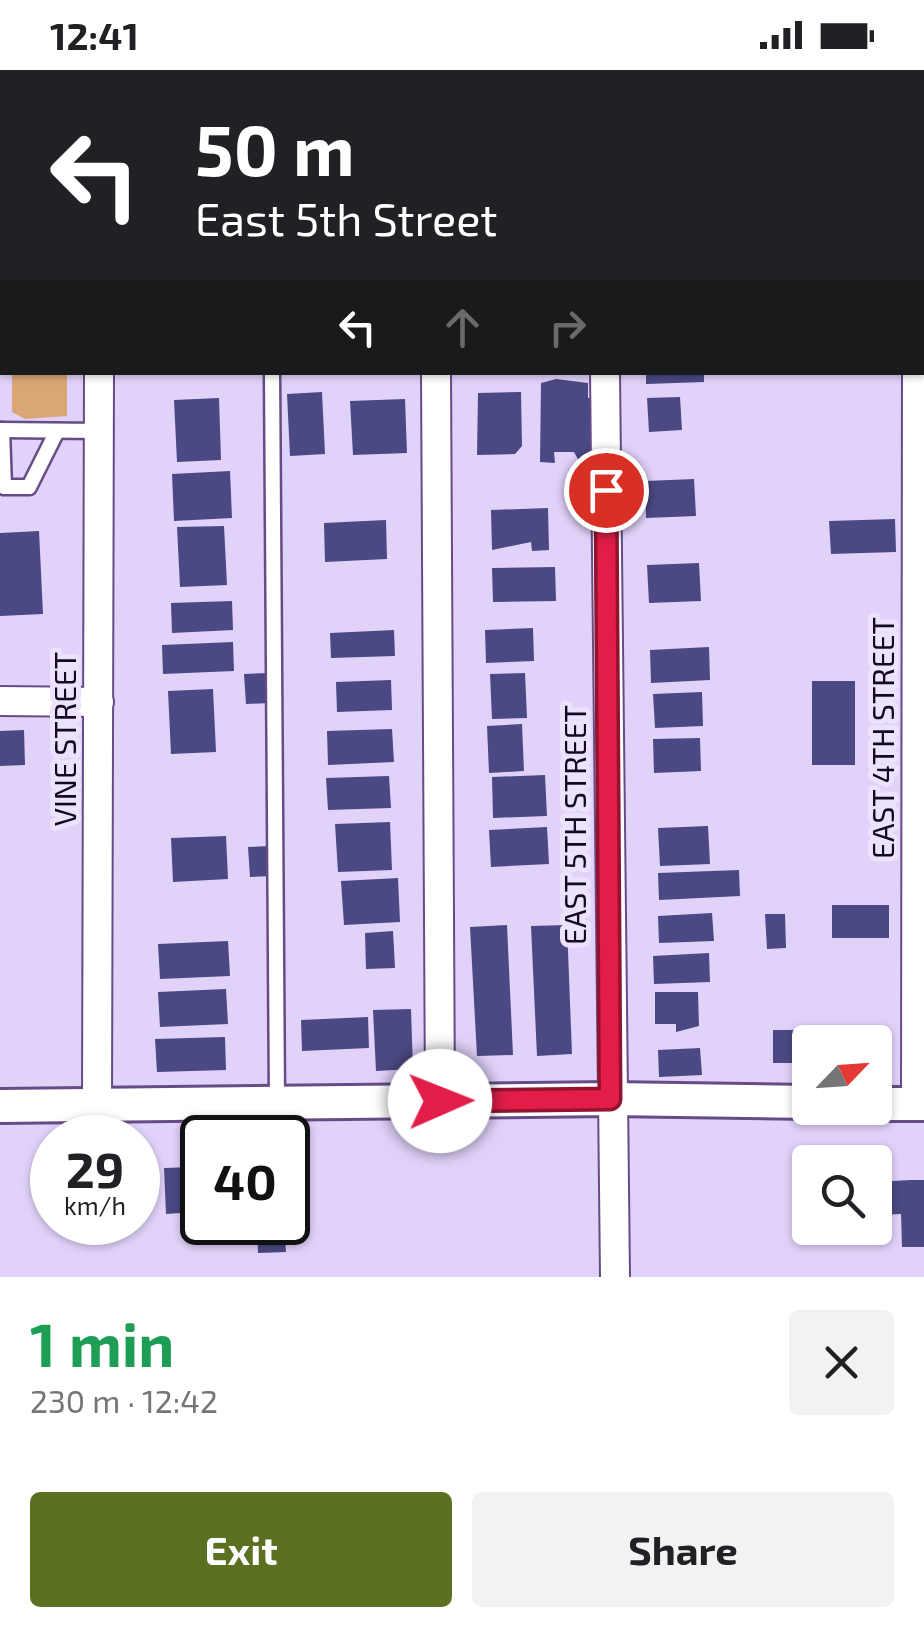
<!DOCTYPE html>
<html lang="en">
<head>
<meta charset="utf-8">
<style>
  :root { --surface:#fff; --page:#f2f2f2; --text:#202124; --muted:#757577; --accent:#5b7121 }
  body { margin:0; font-family:"Exo 2",sans-serif; background:var(--page); color:var(--text); height:100vh; display:flex; flex-direction:column; font-size:38px; white-space:nowrap }
  * { box-sizing:border-box; margin:0 }
  p { font-size:32px; color:var(--muted) }
  .icon { flex:none; width:55px; height:55px; fill:none; stroke:currentColor; stroke-width:2; stroke-linecap:round; stroke-linejoin:round }
  .map { position:relative; height:1207px; overflow:hidden }
  .details { display:flex; flex-direction:column; background:var(--surface); flex:1 }
  .details>* { flex:none }
  .hud { position:absolute; left:0px; top:0px; width:925px; height:305px; box-shadow:0 2px 8px #0004; background:#202124; color:#fff; overflow:hidden }
  .needle { width:65px; rotate:65deg }
  .fabs { position:absolute; left:792px; top:955px; display:grid; gap:20px }
  .fabs a { display:grid; place-items:center; width:100px; height:100px; border-radius:10px; background:var(--surface); box-shadow:0 2px 8px #0004; font-size:50px }
  .speed { position:absolute; left:30px; top:1045px; display:flex; gap:20px; font-size:50px; font-weight:700; text-align:center }
  .speed>* { display:grid; place-content:center; width:130px; height:130px; border-radius:50%; background:var(--surface); box-shadow:0 2px 8px #0004; line-height:1 }
  .speed small { font-size:25px; font-weight:400 }
  .speed .limit { border:5px solid #111; border-radius:15px; background:#fff; color:#111 }
  .pin { position:absolute; display:grid; place-items:center; width:85px; height:85px; color:#fff; margin:-42px; border:5px solid #fff; border-radius:50%; box-shadow:0 2px 10px #0007 }
  .me { position:absolute; width:110px; margin:-55px; rotate:89deg; stroke-linejoin:round; filter:drop-shadow(0 0 8px #0008) }
  .turn { display:flex; align-items:center; gap:35px; height:210px; padding:0 30px; font-size:45px }
  .turn .icon { width:130px; height:130px; stroke-width:2.5 }
  .turn b { display:block; font-size:70px; line-height:85px }
  .lanes { display:flex; align-items:center; height:95px; padding:0 30px; background:#0003; justify-content:center; gap:50px; direction:ltr }
  .lanes .off { opacity:.35 }
  .round { display:grid; place-items:center; flex:none; width:105px; height:105px; border-radius:10px; background:var(--page) }
  .headline { display:flex; align-items:center; justify-content:space-between; height:170px; padding:0 30px }
  h1 { font-size:60px; font-weight:700; line-height:75px; color:#1e9e55 }
  .button { display:flex; gap:20px; margin-top:auto; padding:20px 30px }
  .button a { flex:1; height:115px; border-radius:10px; background:var(--accent); color:#fff; font-size:40px; font-weight:700; line-height:115px; text-align:center }
  .button a+a { background:var(--page); color:var(--text) }
  .status { display:flex; justify-content:space-between; align-items:center; height:70px; padding:0 50px; background:var(--surface); direction:ltr }
  .status svg { height:28px; fill:currentColor }
  .map>svg:first-child { display:block }
  .green { fill:#daa676 }
  .building { fill:#4b4983 }
  .lines { fill:none; stroke-linecap:round; stroke-linejoin:round }
  .service-casing { stroke:#664c86; stroke-width:19 }
  .minor-casing { stroke:#664c86; stroke-width:32 }
  .tertiary-casing { stroke:#664c86; stroke-width:38 }
  .service { stroke:#fff; stroke-width:14 }
  .minor { stroke:#fff; stroke-width:28 }
  .tertiary { stroke:#fff; stroke-width:32 }
  .route-casing { stroke:#92132f; stroke-width:25 }
  .route { stroke:#e11d48; stroke-width:18 }
  .labels { text-anchor:middle; stroke-width:10; stroke-linejoin:round; paint-order:stroke }
  .street-label { font-size:30px; fill:#140920; stroke:#ece2fd }
</style>
</head>
<body>
<div class="status"><b>12:41</b><svg viewBox="0 0 49 12"><path d="M0 12V9h3v3zM5 12V6h3v6zM10 12V3h3v9zM15 12V0h3v12zM26 1h20v11H26zM47 4h2v5h-2z"/></svg></div>
<div class="map">
<svg width="924" height="1207" viewBox="0 0 924 1207">
  <rect width="100%" height="100%" fill="#e1d2fa"/>
  <!-- green -->
  <path class="green" d="M 12,303 L 67,303 L 67,346 L 25,349 L 12,342 Z"/>
  <!-- building -->
  <g class="building">
    <path d="M 646,302 L 704,302 L 704,312 L 646,314 Z"/>
    <path d="M 556,309 L 588,313 L 588,328 L 593,328 L 593,385 L 586,391 L 579,391 L 574,382 L 554,382 L 555,393 L 540,392 L 541,313 Z"/>
    <path d="M 322,322 L 325,384 L 290,386 L 287,324 Z"/>
    <path d="M 521,322 L 522,376 L 515,384 L 477,385 L 478,323 Z"/>
    <path d="M 680,327 L 682,360 L 649,362 L 647,328 Z"/>
    <path d="M 219,328 L 221,390 L 177,392 L 174,330 Z"/>
    <path d="M 405,329 L 407,383 L 353,385 L 350,331 Z"/>
    <path d="M 230,401 L 232,448 L 174,451 L 172,404 Z"/>
    <path d="M 694,409 L 696,446 L 646,448 L 645,411 Z"/>
    <path d="M 548,438 L 549,480 L 532,481 L 531,472 L 492,480 L 491,440 Z"/>
    <path d="M 895,449 L 896,482 L 831,484 L 829,451 Z"/>
    <path d="M 386,450 L 387,489 L 325,492 L 324,453 Z"/>
    <path d="M 224,456 L 227,515 L 180,517 L 177,457 Z"/>
    <path d="M 39,461 L 43,544 L 0,546 L 0,463 Z"/>
    <path d="M 699,493 L 701,531 L 649,533 L 647,495 Z"/>
    <path d="M 555,497 L 556,531 L 493,532 L 492,498 Z"/>
    <path d="M 232,531 L 233,560 L 172,563 L 171,533 Z"/>
    <path d="M 533,558 L 534,591 L 486,593 L 485,560 Z"/>
    <path d="M 394,560 L 395,586 L 331,588 L 330,563 Z"/>
    <path d="M 233,572 L 234,601 L 163,604 L 162,575 Z"/>
    <path d="M 709,577 L 710,610 L 651,613 L 650,580 Z"/>
    <path d="M 268,603 L 270,633 L 246,634 L 244,604 Z"/>
    <path d="M 525,603 L 527,648 L 492,649 L 490,604 Z"/>
    <path d="M 391,610 L 392,640 L 337,642 L 336,612 Z"/>
    <rect x="812" y="611" width="43" height="84"/>
    <path d="M 213,619 L 216,682 L 171,684 L 168,621 Z"/>
    <path d="M 702,622 L 703,656 L 655,658 L 653,624 Z"/>
    <path d="M 522,654 L 524,701 L 489,703 L 487,656 Z"/>
    <path d="M 392,659 L 394,692 L 328,695 L 327,661 Z"/>
    <path d="M 24,660 L 25,695 L 0,696 L 0,661 Z"/>
    <path d="M 700,668 L 701,701 L 654,703 L 653,669 Z"/>
    <path d="M 545,705 L 547,746 L 493,748 L 492,707 Z"/>
    <path d="M 389,706 L 391,738 L 328,740 L 326,708 Z"/>
    <path d="M 390,752 L 392,800 L 338,802 L 335,754 Z"/>
    <path d="M 708,756 L 710,794 L 660,796 L 658,758 Z"/>
    <path d="M 547,757 L 549,794 L 491,797 L 489,760 Z"/>
    <path d="M 226,766 L 228,809 L 173,812 L 171,768 Z"/>
    <path d="M 270,776 L 272,806 L 250,807 L 248,777 Z"/>
    <path d="M 739,800 L 740,826 L 659,830 L 658,803 Z"/>
    <path d="M 398,808 L 400,852 L 344,855 L 341,811 Z"/>
    <rect x="832" y="835" width="57" height="33"/>
    <path d="M 712,843 L 714,871 L 659,873 L 658,846 Z"/>
    <path d="M 765,844 L 785,844 L 786,878 L 767,879 Z"/>
    <path d="M 507,855 L 513,985 L 477,986 L 470,857 Z"/>
    <path d="M 567,855 L 572,984 L 537,986 L 531,856 Z"/>
    <path d="M 393,861 L 395,898 L 366,899 L 365,863 Z"/>
    <path d="M 228,871 L 230,906 L 160,909 L 158,874 Z"/>
    <path d="M 709,883 L 710,912 L 654,914 L 653,886 Z"/>
    <path d="M 226,919 L 228,954 L 160,957 L 158,922 Z"/>
    <path d="M 655,922 L 698,922 L 699,956 L 676,962 L 676,954 L 655,954 Z"/>
    <path d="M 411,939 L 413,999 L 376,1001 L 373,940 Z"/>
    <path d="M 368,947 L 369,978 L 302,981 L 301,950 Z"/>
    <path d="M 773,960 L 866,960 L 866,972 L 810,972 L 810,993 L 773,993 Z"/>
    <path d="M 225,967 L 226,1000 L 157,1002 L 155,969 Z"/>
    <path d="M 700,978 L 702,1005 L 659,1007 L 658,980 Z"/>
    <path d="M 193,1097 L 195,1142 L 166,1144 L 164,1098 Z"/>
    <path d="M 911,1110 L 924,1110 L 924,1177 L 902,1177 L 901,1144 L 875,1145 L 875,1112 Z"/>
    <path d="M 257,1152 L 284,1152 L 286,1182 L 258,1183 Z"/>
  </g>
  <g class="lines">
    <!-- service casing -->
    <g class="service-casing">
      <g id="service">
        <path d="M 267,0 L 267,2"/>
        <path d="M 272,302 L 277,1032"/>
        <path d="M 0,360 L 99,361"/>
        <path d="M 2,360 L 4,417 L 29,417 L 57,361"/>
      </g>
    </g>
    <!-- minor casing -->
    <g class="minor-casing">
      <g id="minor">
        <path d="M 96,0 L 96,2"/>
        <path d="M 434,0 L 434,2"/>
        <path d="M 915,0 L 915,2"/>
        <path d="M 922,258 L 924,258"/>
        <path d="M 436,302 L 440,1031"/>
        <path d="M 605,302 L 615,1207"/>
        <path d="M 0,631 L 99,632"/>
        <path d="M 916,1034 L 917,302"/>
        <path d="M 97,1035 L 99,302"/>
      </g>
    </g>
    <!-- tertiary casing -->
    <g class="tertiary-casing">
      <g id="tertiary">
        <path d="M 875,1034 L 924,1034"/>
        <path d="M 0,1036 L 610,1029 L 810,1032"/>
      </g>
    </g>
    <!-- service -->
    <use href="#service" class="service"/>
    <!-- minor -->
    <use href="#minor" class="minor"/>
    <!-- tertiary -->
    <use href="#tertiary" class="tertiary"/>
  </g>
  <g class="lines">
    <!-- route casing -->
    <g class="route-casing">
      <path id="route" d="M 440,1031 L 610,1029 L 606,420"/>
    </g>
    <!-- route -->
    <use href="#route" class="route"/>
  </g>
  <g class="labels">
    <!-- street labels -->
    <g class="street-label">
      <text transform="translate(884 668) rotate(-90)" y="10">EAST 4TH STREET</text>
      <text transform="translate(66 669) rotate(-90)" y="10">VINE STREET</text>
      <text transform="translate(576 755) rotate(-90)" y="10">EAST 5TH STREET</text>
    </g>
  </g>
</svg>
<div class="fabs">
<a><svg class="needle" viewBox="-14 -14 28 28"><path d="M0-13l5 13h-10z" fill="#e53935"/><path d="M0 13l5-13h-10z" fill="#757577"/></svg></a>
<a><svg class="icon" aria-label="search" viewBox="0 0 24 24"><circle cx="10" cy="10" r="6"/><path d="M15 15l6 6"/></svg></a>
</div>
<div class="speed"><div>29<small>km/h</small></div><div class="limit">40</div></div>
<div class="pin" style="left:606px;top:420px;background:#d93025"><svg class="icon" aria-label="arrive" viewBox="0 0 24 24"><path d="M6 21V4h12l-3 4 3 4H6"/></svg></div>
<svg class="me" style="left:440px;top:1031px" viewBox="-20 -20 40 40"><circle r="19" fill="#fff"/><path d="M0-13L10 11 0 6-10 11z" fill="#e11d48"/></svg>
<div class="hud">
<div class="turn"><svg class="icon" aria-label="left" viewBox="0 0 24 24"><path d="M17 20v-9H6M10 6l-5 5 5 5"/></svg><div><b>50 m</b>East 5th Street</div></div>
<div class="lanes"><svg class="icon" aria-label="left" viewBox="0 0 24 24"><path d="M17 20v-9H6M10 6l-5 5 5 5"/></svg><svg class="icon off" aria-label="ahead" viewBox="0 0 24 24"><path d="M12 20V5M6 11l6-6 6 6"/></svg><svg class="icon off" aria-label="right" viewBox="0 0 24 24"><path d="M7 20v-9h11M14 6l5 5-5 5"/></svg></div>
</div>
</div>
<section class="details">
<div class="headline"><div><h1>1 min</h1><p>230 m · 12:42</p></div><a class="round"><svg class="icon" aria-label="close" viewBox="0 0 24 24"><path d="M6 6l12 12M18 6L6 18"/></svg></a></div>
<div class="button"><a>Exit</a><a>Share</a></div>
</section>
</body>
</html>
